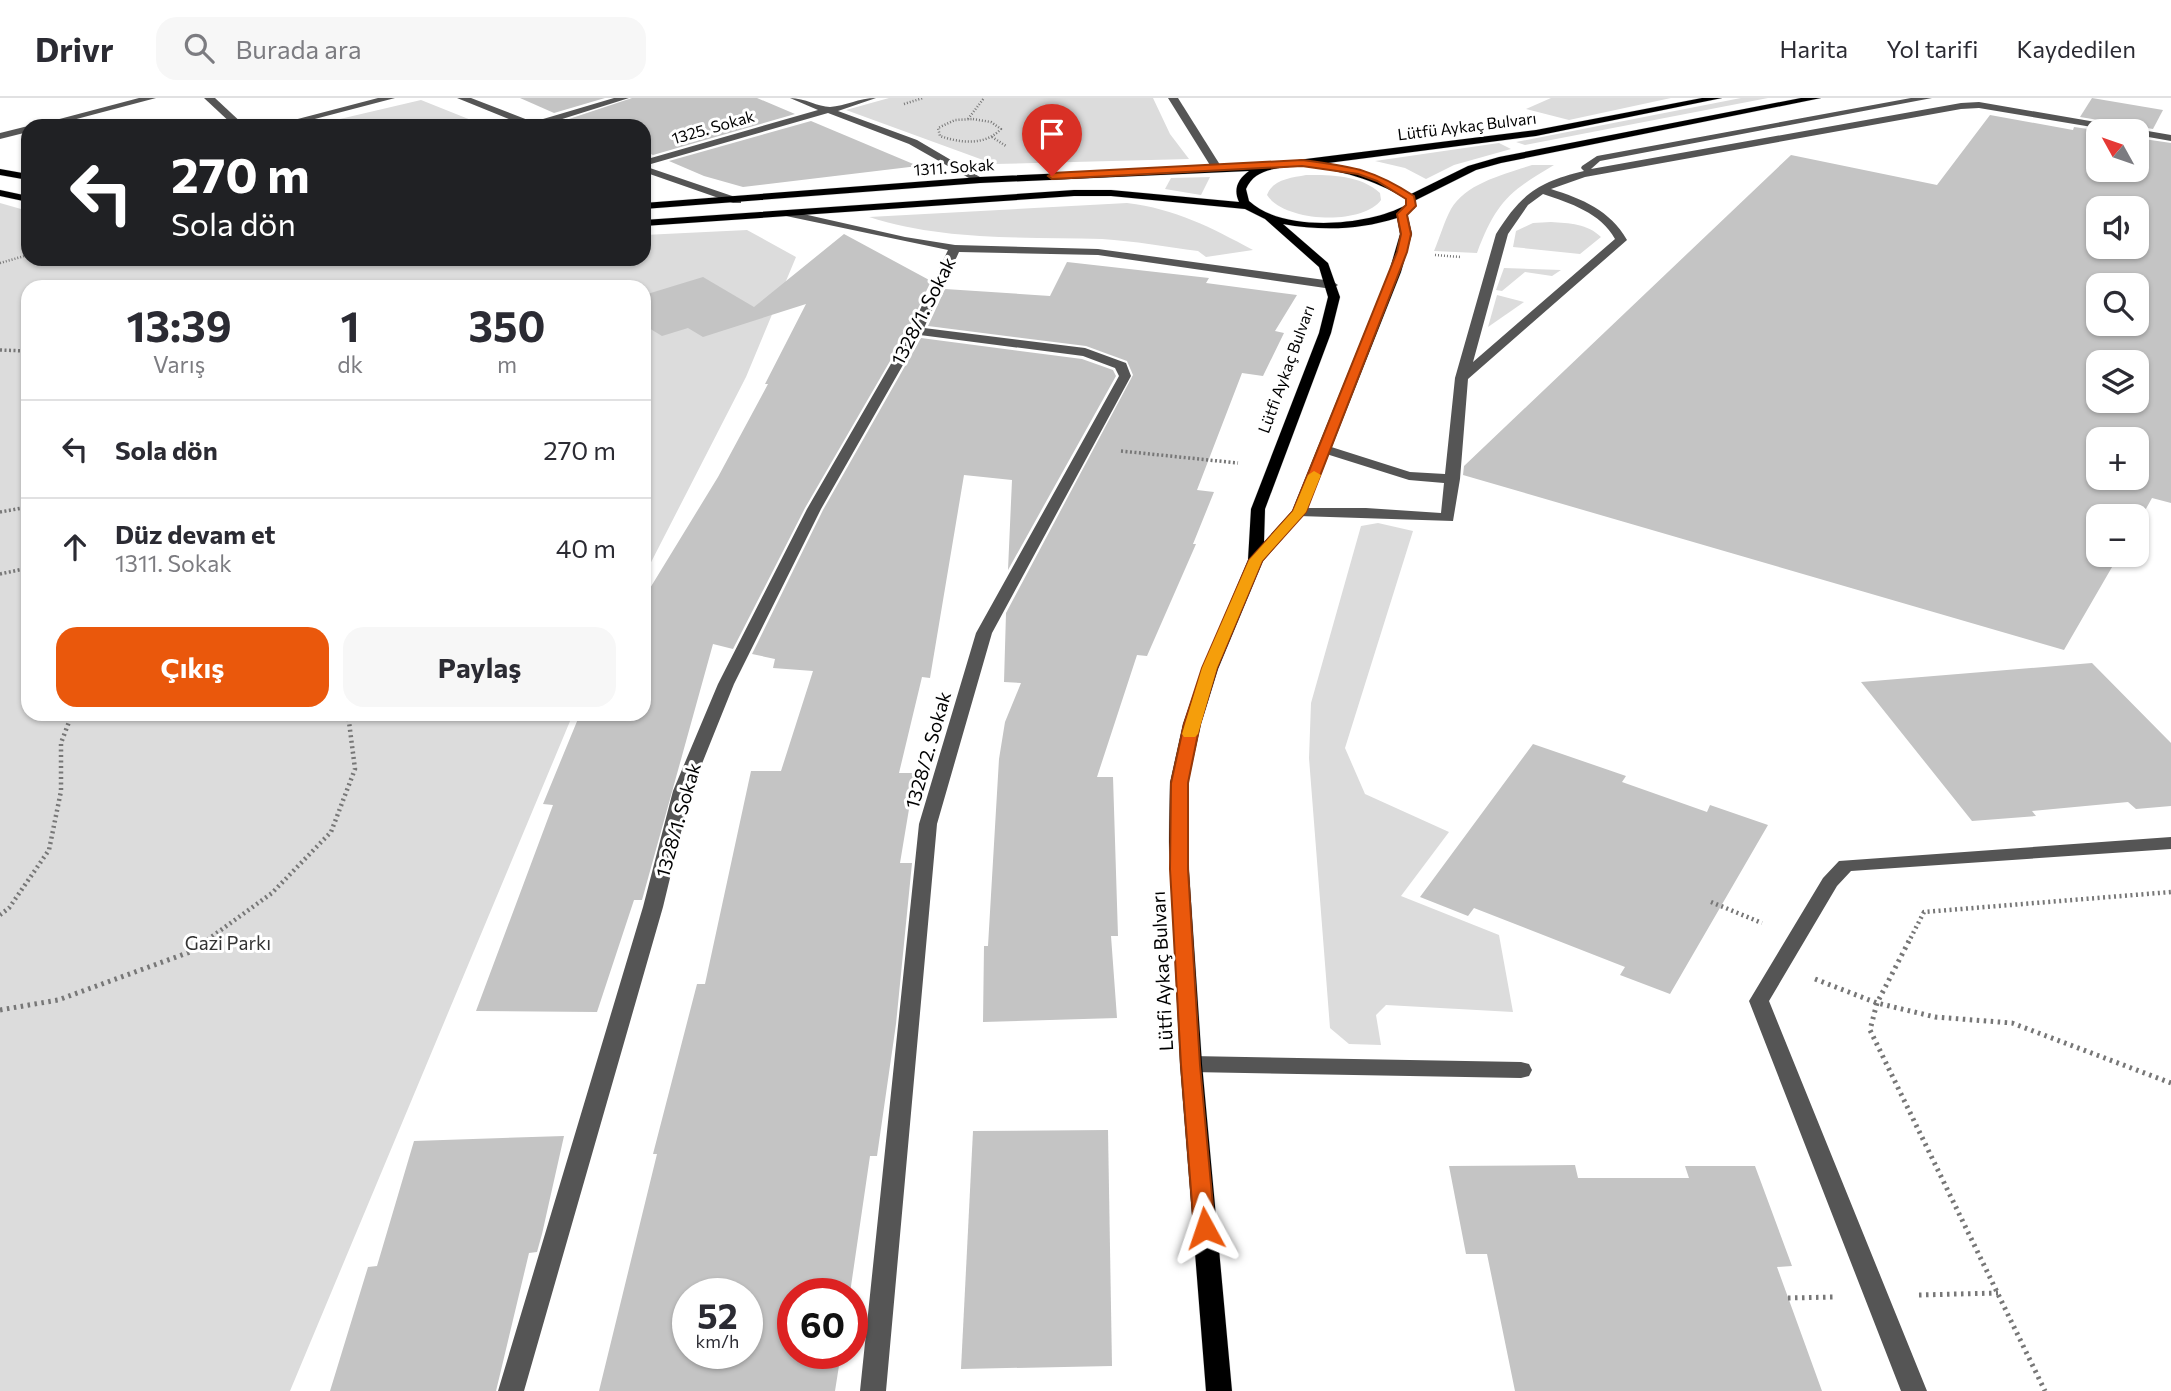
<!DOCTYPE html>
<html lang="tr">
<head>
<meta charset="utf-8">
<style>
  :root { --surface:#fff; --page:#f7f7f7; --text:#2b2b33; --muted:#7c7c81; --line:#e1e1e2; --accent:#ea580c }
  body { margin:0; font-family:Commissioner,sans-serif; background:var(--page); color:var(--text); height:100vh; display:flex; flex-direction:column; font-size:26px; white-space:nowrap }
  * { box-sizing:border-box; margin:0 }
  p { font-size:23px; color:var(--muted) }
  .icon { flex:none; width:38px; height:38px; fill:none; stroke:currentColor; stroke-width:2; stroke-linecap:round; stroke-linejoin:round }
  .map { position:relative; flex:1; overflow:hidden }
  .drawer { position:absolute; left:21px; top:182px; width:630px; height:441px; display:flex; flex-direction:column; background:var(--surface); border-radius:21px; box-shadow:0 2px 5px #0004 }
  .drawer>* { flex:none }
  .guide { position:absolute; left:21px; top:21px; width:630px; height:147px; border-radius:21px; box-shadow:0 2px 5px #0004; background:#202124; color:#fff; overflow:hidden }
  .needle { width:46px; rotate:310deg }
  .controls { position:absolute; left:2086px; top:21px; display:grid; gap:14px }
  .controls a { display:grid; place-items:center; width:63px; height:63px; border-radius:14px; background:var(--surface); box-shadow:0 2px 5px #0004; font-size:35px }
  .speed { position:absolute; left:672px; top:1180px; display:flex; gap:14px; font-size:35px; font-weight:700; text-align:center }
  .speed>* { display:grid; place-content:center; width:91px; height:91px; border-radius:50%; background:var(--surface); box-shadow:0 2px 5px #0004; line-height:1 }
  .speed small { font-size:18px; font-weight:400 }
  .speed .limit { border:10px solid #d22; background:#fff; color:#111 }
  .pin { position:absolute; display:grid; place-items:center; width:60px; height:60px; color:#fff; margin:-72px -30px; border-radius:50% 50% 50% 0; rotate:-45deg; box-shadow:0 0 7px #0007 }
  .pin .icon { rotate:45deg }
  .me { position:absolute; width:77px; margin:-38px; rotate:355deg; stroke-linejoin:round; filter:drop-shadow(0 0 5px #0008) }
  .turn { display:flex; align-items:center; gap:24px; height:147px; padding:0 35px; font-size:32px }
  .turn .icon { width:91px; height:91px; stroke-width:2.5 }
  .turn b { display:block; font-size:49px; line-height:60px }
  .eta { display:flex; justify-content:space-evenly; align-items:center; height:119px; text-align:center }
  .eta b { font-size:42px; font-weight:700; line-height:49px }
  .button { display:flex; gap:14px; margin-top:auto; padding:14px 35px }
  .button a { flex:1; height:80px; border-radius:21px; background:var(--accent); color:#fff; font-size:28px; font-weight:700; line-height:80px; text-align:center }
  .button a+a { background:var(--page); color:var(--text) }
  ul { padding:0; list-style:none }
  li { display:flex; align-items:center; gap:21px; height:98px; padding:0 35px; border-top:2px solid var(--line) }
  li div { flex:1 }
  li b { display:block; font-size:26px }
  li em { font-style:normal }
  header { display:flex; align-items:center; gap:42px; box-sizing:border-box; height:98px; padding:0 35px; background:var(--surface); border-bottom:2px solid var(--line) }
  header strong { font-size:33px }
  nav { display:flex; gap:38px; margin-inline-start:auto; font-size:24px }
  .search { width:490px; height:63px; background:var(--page); display:flex; align-items:center; gap:18px; box-sizing:border-box; padding:0 24px; border-radius:21px; color:var(--muted); font-size:26px }
  .map>svg:first-child { display:block }
  .green { fill:#dcdcdc }
  .building { fill:#c4c4c4; fill-rule:evenodd }
  .lines { fill:none; stroke-linecap:round; stroke-linejoin:round }
  .major-casing { stroke:#dbdbdb; stroke-width:1 }
  .path-far3 { stroke:#777; stroke-width:2.5; stroke-dasharray:1 2; stroke-linecap:butt }
  .path-far2 { stroke:#777; stroke-width:3.5; stroke-dasharray:2 2.5; stroke-linecap:butt }
  .path-far1 { stroke:#777; stroke-width:4.5; stroke-dasharray:2 3.5; stroke-linecap:butt }
  .path { stroke:#777; stroke-width:5; stroke-dasharray:2.5 4.5; stroke-linecap:butt }
  .minor { fill:#555; fill-rule:evenodd }
  .major { fill:#000; fill-rule:evenodd }
  .route { fill:#ea580c; stroke:#983908; stroke-width:2 }
  .slow { fill:#f59e0b }
  .labels { text-anchor:middle; stroke-width:6; stroke-linejoin:round; paint-order:stroke }
  .far-street-label { font-size:16px; fill:#000; stroke:#fff }
  .street-label { font-size:19px; fill:#000; stroke:#fff }
  .park-label { font-size:19px; fill:#333; stroke:#fff }
</style>
</head>
<body>
<header>
<strong>Drivr</strong>
<div class="search"><svg class="icon" aria-label="search" viewBox="0 0 24 24"><circle cx="10" cy="10" r="6"/><path d="M15 15l6 6"/></svg>Burada ara</div>
<nav><a>Harita</a><a>Yol tarifi</a><a>Kaydedilen</a></nav>
</header>
<div class="map">
<svg width="2171" height="1293" viewBox="0 0 2171 1293">
  <rect width="100%" height="100%" fill="#fff"/>
  <!-- green -->
  <g class="green">
    <path d="M 889,0 L 1153,0 L 1170,36 L 1189,61 L 994,66 L 846,12 Z"/>
    <path d="M 1551,0 L 1671,0 L 1569,22 L 1526,11 Z"/>
    <path d="M 1741,0 L 1768,0 L 1525,47 L 1516,44 Z"/>
    <path d="M 421,2 L 486,28 L 310,28 Z"/>
    <path d="M 1499,45 L 1511,51 L 1454,67 L 1426,81 L 1405,70 L 1375,63 Z"/>
    <path d="M 1532,67 L 1554,67 C 1508,94 1496,105 1477,155 L 1434,153 C 1440,139 1444,124 1451,111 C 1466,85 1505,76 1532,67 Z"/>
    <path d="M 1306,77 C 1332,77 1360,77 1380,95 L 1381,102 C 1362,128 1284,124 1267,97 C 1273,81 1291,80 1306,77 Z"/>
    <path d="M 1210,79 L 1201,97 L 1165,91 L 1171,80 Z"/>
    <path d="M 0,105 L 28,113 L 28,161 L 644,161 L 644,137 L 747,132 L 796,159 L 746,279 L 644,478 L 644,189 L 28,189 L 28,616 L 573,616 L 290,1293 L 0,1293 Z"/>
    <path d="M 1127,105 C 1176,111 1210,129 1253,152 L 1206,159 L 1198,153 C 1167,149 1134,143 1102,141 C 1025,139 943,143 869,119 Z"/>
    <path d="M 1551,124 C 1569,125 1588,126 1601,139 L 1580,156 L 1513,149 L 1516,133 L 1533,125 Z"/>
    <path d="M 1504,170 L 1561,172 L 1552,178 L 1525,174 L 1502,193 L 1496,192 Z"/>
    <path d="M 1497,197 L 1524,204 L 1488,229 Z"/>
    <path d="M 1378,425 L 1413,433 L 1345,650 L 1365,696 L 1449,734 L 1401,798 L 1499,837 L 1513,914 L 1386,907 L 1376,917 L 1381,947 L 1349,946 L 1330,930 L 1309,660 L 1311,605 L 1361,428 Z"/>
  </g>
  <!-- building -->
  <g class="building">
    <path d="M 520,0 L 605,0 L 554,15 Z"/>
    <path d="M 632,0 L 757,0 L 795,16 L 653,57 L 644,53 L 644,28 L 585,28 L 569,21 Z"/>
    <path d="M 2092,0 L 2163,12 L 2153,31 L 2080,19 Z"/>
    <path d="M 1990,17 L 2073,32 L 2074,29 L 2102,33 L 2098,33 L 2098,72 L 2137,72 L 2137,40 L 2171,45 L 2171,405 L 2152,400 L 2137,427 L 2137,418 L 2098,418 L 2098,457 L 2119,457 L 2064,552 L 1463,377 L 1464,368 L 1791,57 L 1937,87 ZM 2098,110 L 2137,110 L 2137,149 L 2098,149 ZM 2098,187 L 2137,187 L 2137,226 L 2098,226 ZM 2098,264 L 2137,264 L 2137,303 L 2098,303 ZM 2098,341 L 2137,341 L 2137,380 L 2098,380 Z"/>
    <path d="M 811,23 L 918,68 L 743,89 L 704,78 L 669,63 Z"/>
    <path d="M 844,136 L 931,183 L 908,232 L 805,410 L 733,551 L 713,546 L 642,802 L 634,802 L 597,914 L 476,913 L 553,707 L 543,706 L 580,616 L 644,616 L 644,500 L 718,379 L 768,286 L 765,286 L 806,206 L 703,239 L 688,230 L 662,238 L 644,227 L 644,197 L 703,179 L 754,209 Z"/>
    <path d="M 1067,164 L 1209,180 L 1206,185 L 1297,197 L 1275,233 L 1284,235 L 1263,278 L 1242,275 L 1197,392 L 1214,394 L 1193,446 L 1196,446 L 1147,558 L 1137,557 L 1097,679 L 1113,679 L 1118,838 L 1111,838 L 1117,920 L 983,924 L 984,848 L 988,848 L 999,661 L 1005,624 L 1021,585 L 1004,584 L 1006,515 L 1133,277 L 1127,263 L 1086,248 L 928,228 L 945,191 L 1050,198 Z"/>
    <path d="M 921,240 L 1082,261 L 1113,272 L 1116,278 L 1008,472 L 1012,382 L 964,377 L 930,580 L 922,579 L 899,675 L 915,675 L 900,765 L 912,765 L 896,926 L 877,1058 L 870,1058 L 850,1195 L 793,1195 L 793,1255 L 841,1255 L 835,1293 L 599,1293 L 657,1056 L 653,1056 L 697,886 L 705,886 L 751,673 L 781,673 L 813,573 L 773,570 L 775,561 L 752,556 L 823,412 ZM 688,1195 L 747,1195 L 747,1255 L 688,1255 Z"/>
    <path d="M 2092,565 L 2171,645 L 2171,708 L 2136,711 L 2128,704 L 2032,713 L 2036,718 L 1972,723 L 1861,584 Z"/>
    <path d="M 1533,646 L 1626,678 L 1622,684 L 1707,714 L 1710,707 L 1768,727 L 1670,896 L 1620,877 L 1625,869 L 1474,810 L 1468,818 L 1420,799 Z"/>
    <path d="M 1108,1032 L 1112,1268 L 961,1271 L 973,1033 Z"/>
    <path d="M 564,1038 L 542,1136 L 537,1154 L 529,1155 L 496,1293 L 330,1293 L 368,1169 L 377,1168 L 414,1043 Z"/>
    <path d="M 1575,1067 L 1578,1080 L 1689,1080 L 1685,1068 L 1755,1068 L 1792,1168 L 1777,1169 L 1822,1293 L 1515,1293 L 1487,1156 L 1466,1156 L 1449,1068 Z"/>
  </g>
  <g class="lines">
    <!-- major casing -->
    <g class="major-casing">
      <g id="major">
        <path d="M 1702,0 L 1722,0 L 1536,38 L 1328,65 L 1375,77 L 1411,96 L 1468,68 L 1499,59 L 1801,0 L 1821,0 L 1501,65 L 1476,72 L 1416,102 L 1415,110 L 1407,115 L 1412,136 L 1401,174 L 1306,414 L 1263,463 L 1218,571 L 1201,626 L 1188,685 L 1187,744 L 1202,966 L 1232,1293 L 1206,1293 L 1180,966 L 1169,744 L 1170,685 L 1183,626 L 1202,571 L 1248,462 L 1251,411 L 1319,235 L 1328,199 L 1319,169 L 1265,121 L 1245,111 L 1111,98 L 1074,98 L 644,128 L 644,122 L 1074,92 L 1111,92 L 1239,104 C 1233,91 1238,81 1249,73 L 980,85 L 644,111 L 644,105 L 980,79 L 1267,66 L 1536,32 ZM 1302,68 C 1340,72 1373,81 1406,101 L 1406,107 C 1368,128 1283,135 1249,103 L 1246,91 C 1255,69 1281,70 1302,68 ZM 1397,120 L 1400,136 L 1389,174 L 1292,413 L 1264,444 L 1265,411 L 1331,235 L 1340,199 L 1328,165 L 1283,126 C 1322,133 1359,132 1397,120 Z"/>
        <path d="M 0,71 L 28,76 L 28,82 L 0,77 Z"/>
        <path d="M 0,92 L 28,98 L 28,104 L 0,98 Z"/>
      </g>
    </g>
    <!-- path-far3 -->
    <g class="path-far3">
      <path d="M 904,6 L 923,0"/>
      <path d="M 968,21 L 984,0"/>
      <path d="M 973,21 L 991,24 L 1001,31 C 985,48 960,45 940,38 L 938,30 L 955,22 Z"/>
      <path d="M 992,39 L 1006,48"/>
      <path d="M 1435,157 L 1461,159"/>
      <path d="M 0,165 L 28,157"/>
    </g>
    <!-- path-far2 -->
    <g class="path-far2">
      <path d="M 644,247 L 647,250 L 644,258"/>
      <path d="M 0,252 L 28,253"/>
      <path d="M 1121,353 L 1238,365"/>
      <path d="M 0,414 L 28,409"/>
      <path d="M 0,476 L 28,470"/>
    </g>
    <!-- path-far1 -->
    <g class="path-far1">
      <path d="M 1711,804 L 1762,825"/>
      <path d="M 0,817 L 9,810 L 49,752 L 61,693 L 61,645 L 72,616"/>
      <path d="M 203,845 L 272,795 L 331,734 L 355,671 L 348,616"/>
      <path d="M 1908,845 L 1924,814 L 2171,794"/>
    </g>
    <!-- path -->
    <g class="path">
      <path d="M 1909,843 L 1877,905 L 1870,932 L 2045,1293"/>
      <path d="M 1815,881 L 1877,905 L 1935,919 L 2012,925 L 2171,985"/>
      <path d="M 0,912 L 58,902 L 190,854 L 206,843"/>
      <path d="M 1919,1197 L 1998,1195"/>
      <path d="M 1788,1200 L 1833,1199"/>
    </g>
    <!-- minor -->
    <g class="minor">
      <path d="M 139,0 L 156,0 L 50,28 L 33,28 Z"/>
      <path d="M 204,0 L 215,0 L 245,28 L 234,28 Z"/>
      <path d="M 378,0 L 395,0 L 288,28 L 271,28 Z"/>
      <path d="M 457,0 L 471,0 L 533,24 L 614,0 L 629,0 L 540,28 L 526,28 Z"/>
      <path d="M 790,0 C 805,0 818,9 830,9 C 845,8 859,0 876,0 L 838,13 L 917,42 L 985,82 L 976,84 L 909,46 L 828,15 L 644,68 L 741,101 L 741,105 L 733,105 L 644,74 L 644,62 L 818,12 Z"/>
      <path d="M 1168,0 L 1178,0 L 1222,70 L 1221,72 L 1213,72 Z"/>
      <path d="M 1911,0 L 1932,0 L 1600,63 L 1591,71 L 1961,5 L 1979,4 L 2171,37 L 2171,43 L 2137,37 L 2137,33 L 2116,33 L 1979,10 L 1961,11 L 1585,79 L 1551,91 C 1582,101 1610,112 1627,142 L 1468,281 L 1460,381 L 1453,423 L 1299,418 L 1292,414 L 1299,410 L 1366,410 L 1441,415 L 1444,385 L 1409,382 L 1320,354 L 1318,351 L 1325,347 L 1410,374 L 1445,376 L 1455,280 L 1496,136 C 1521,96 1538,84 1584,73 L 1581,70 L 1582,68 L 1597,58 ZM 1543,96 C 1570,105 1601,115 1615,141 L 1473,264 L 1508,136 L 1528,107 Z"/>
      <path d="M 28,28 L 28,34 L 0,41 L 0,35 Z"/>
      <path d="M 790,113 L 905,139 L 955,147 L 1098,151 L 1332,183 L 1338,187 L 1332,191 L 1098,157 L 959,154 L 924,230 L 1085,250 L 1126,265 L 1131,278 L 992,535 L 937,726 L 886,1293 L 860,1293 L 919,726 L 976,535 L 1119,278 L 1115,270 L 1083,258 L 920,237 L 821,411 L 734,586 L 691,693 L 663,809 L 524,1293 L 498,1293 L 643,809 L 673,693 L 718,586 L 807,411 L 910,233 L 948,152 L 786,118 L 785,116 Z"/>
      <path d="M 2171,739 L 2171,751 L 1851,773 L 1837,788 L 1769,903 L 1927,1293 L 1901,1293 L 1749,903 L 1823,780 L 1839,763 Z"/>
      <path d="M 1191,958 L 1521,964 L 1529,966 L 1532,972 L 1529,978 L 1521,980 L 1191,974 L 1183,972 L 1180,966 L 1183,960 Z"/>
    </g>
    <!-- major -->
    <use href="#major" class="major"/>
  </g>
  <!-- route -->
  <path class="route" d="M 1302,62 C 1352,69 1371,70 1414,98 L 1416,108 L 1407,117 L 1411,136 L 1407,154 L 1306,414 L 1262,463 L 1217,570 L 1200,626 L 1188,685 L 1188,771 L 1200,967 L 1215,1130 L 1212,1136 L 1205,1138 L 1197,1136 L 1194,1130 L 1181,967 L 1170,771 L 1171,685 L 1184,626 L 1202,570 L 1249,462 L 1293,413 L 1397,154 L 1401,136 L 1397,116 L 1406,107 L 1406,101 L 1377,83 L 1358,76 L 1302,68 L 1052,81 L 1048,78 L 1052,75 Z"/>
  <!-- slow -->
  <path class="slow" d="M 1314,373 L 1321,377 L 1306,414 L 1262,463 L 1217,570 L 1198,636 L 1195,639 L 1184,639 L 1182,636 L 1202,570 L 1249,462 L 1293,413 L 1308,377 Z"/>
  <g class="labels">
    <!-- far-street labels -->
    <g class="far-street-label">
      <text transform="translate(1467 28) rotate(-7)" y="6">Lütfü Aykaç Bulvarı</text>
      <text transform="translate(713 29) rotate(-16)" y="6">1325. Sokak</text>
      <text transform="translate(954 69) rotate(-4)" y="6">1311. Sokak</text>
      <text transform="translate(1286 271) rotate(-70)" y="6">Lütfi Aykaç Bulvarı</text>
    </g>
    <!-- street labels -->
    <g class="street-label">
      <text transform="translate(923 213) rotate(-63)" y="7">1328/1. Sokak</text>
      <text transform="translate(928 652) rotate(-74)" y="7">1328/2. Sokak</text>
      <text transform="translate(678 722) rotate(-74)" y="7">1328/1. Sokak</text>
      <text transform="translate(1162 873) rotate(-93)" y="7">Lütfi Aykaç Bulvarı</text>
    </g>
    <!-- park labels -->
    <g class="park-label">
      <text x="228" y="852">Gazi Parkı</text>
    </g>
  </g>
</svg>
<div class="controls">
<a><svg class="needle" viewBox="-14 -14 28 28"><path d="M0-13l5 13h-10z" fill="#e53935"/><path d="M0 13l5-13h-10z" fill="#7c7c81"/></svg></a>
<a><svg class="icon" aria-label="sound" viewBox="0 0 24 24"><path d="M4 9h4l5-4v14l-5-4H4zM17 9q2 3 0 6"/></svg></a>
<a><svg class="icon" aria-label="search" viewBox="0 0 24 24"><circle cx="10" cy="10" r="6"/><path d="M15 15l6 6"/></svg></a>
<a><svg class="icon" aria-label="layers" viewBox="0 0 24 24"><path d="M12 4l9 5-9 5-9-5zM3 14l9 5 9-5"/></svg></a>
<a>+</a>
<a>−</a>
</div>
<div class="speed"><div>52<small>km/h</small></div><div class="limit">60</div></div>
<div class="pin" style="left:1052px;top:78px;background:#d93025"><svg class="icon" aria-label="arrive" viewBox="0 0 24 24"><path d="M6 21V4h12l-3 4 3 4H6"/></svg></div>
<svg class="me" style="left:1205px;top:1130px" viewBox="-20 -20 40 40"><path d="M0-17L14 15 0 8-14 15z" fill="#ea580c" stroke="#fff" stroke-width="4"/></svg>
<div class="guide">
<div class="turn"><svg class="icon" aria-label="left" viewBox="0 0 24 24"><path d="M17 20v-9H6M10 6l-5 5 5 5"/></svg><div><b>270 m</b>Sola dön</div></div>
</div>
<section class="drawer">
<div class="eta">
<div><b>13:39</b><p>Varış</p></div>
<div><b>1</b><p>dk</p></div>
<div><b>350</b><p>m</p></div>
</div>
<ul>
<li><svg class="icon" aria-label="left" viewBox="0 0 24 24"><path d="M17 20v-9H6M10 6l-5 5 5 5"/></svg><div><b>Sola dön</b></div><em>270 m</em></li>
<li><svg class="icon" aria-label="ahead" viewBox="0 0 24 24"><path d="M12 20V5M6 11l6-6 6 6"/></svg><div><b>Düz devam et</b><p>1311. Sokak</p></div><em>40 m</em></li>
</ul>
<div class="button"><a>Çıkış</a><a>Paylaş</a></div>
</section>
</div>
</body>
</html>
